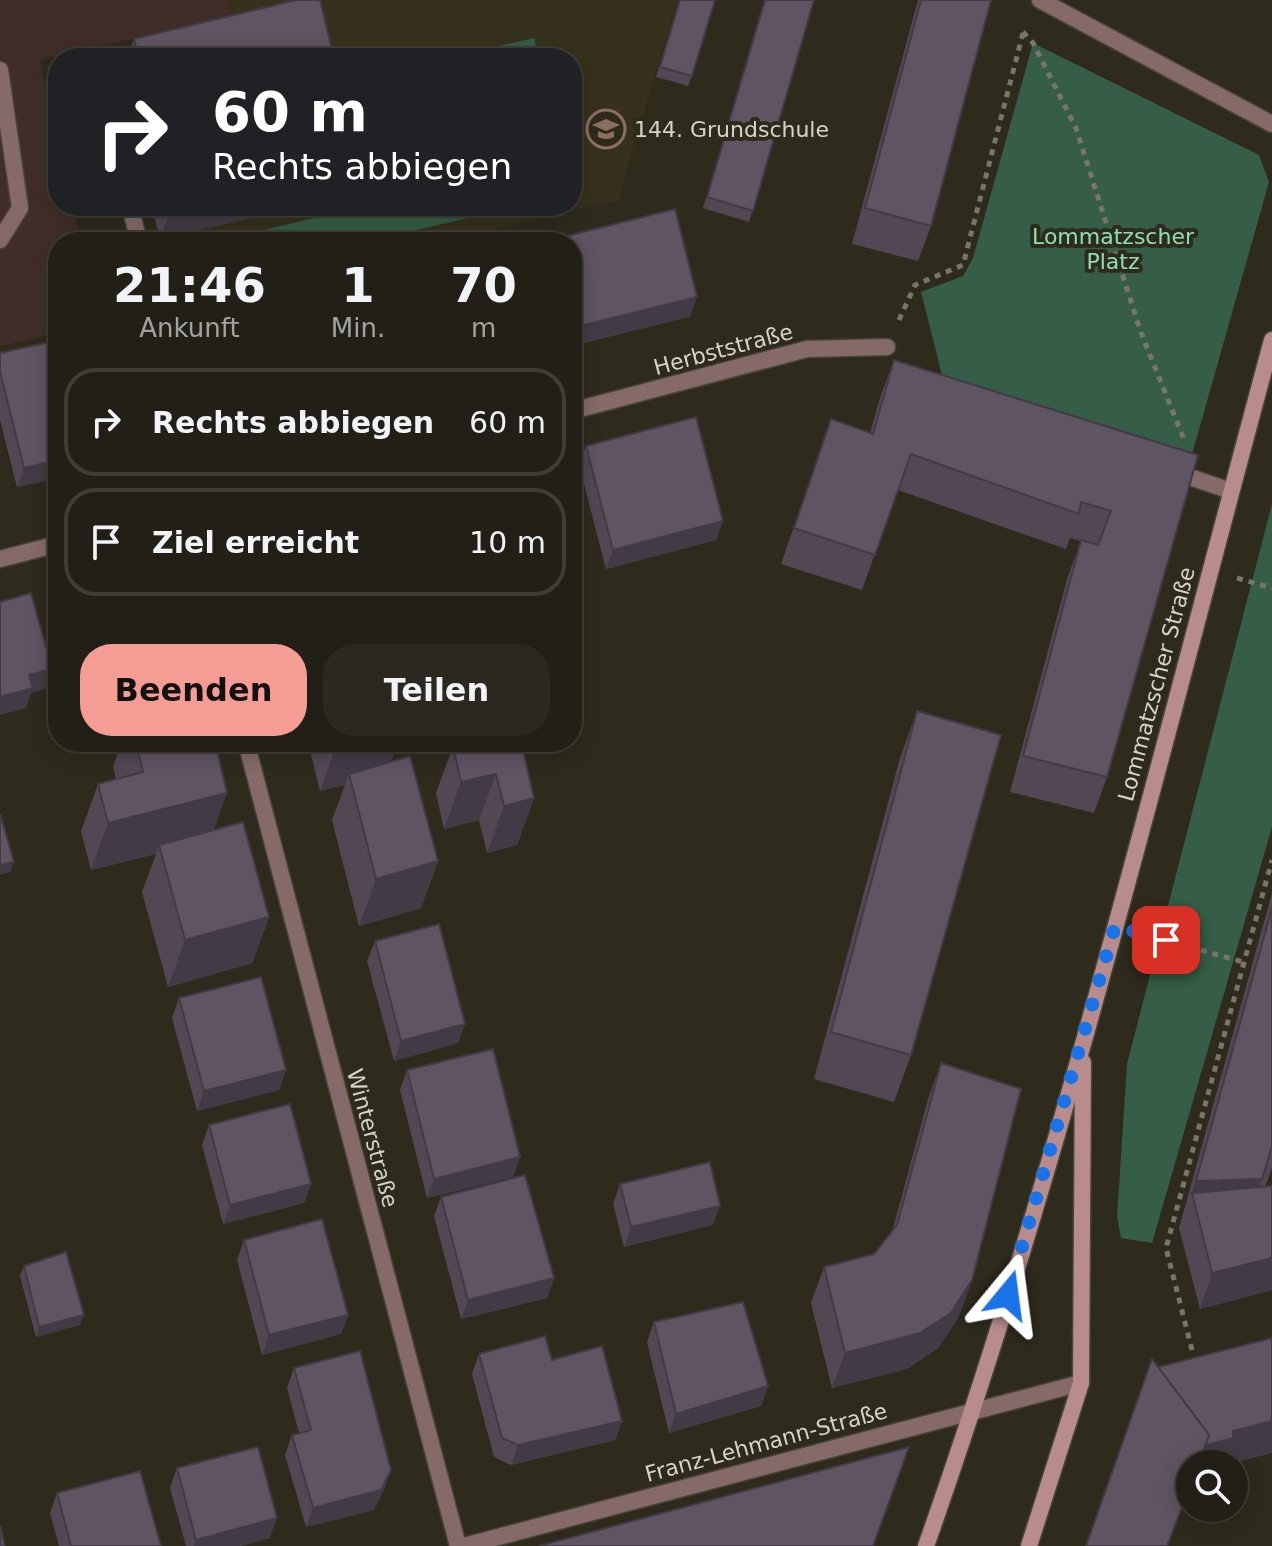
<!DOCTYPE html>
<html lang="de">
<head>
<meta charset="utf-8">
<style>
  :root { --surface:#222016; --page:#2a281f; --text:#f1f3f6; --muted:#a2a3a1; --line:#3f3e35; --accent:#f59c94 }
  body { margin:0; font-family:"DejaVu Sans",sans-serif; background:var(--page); color:var(--text); height:100vh; display:flex; flex-direction:column; font-size:30px; white-space:nowrap }
  * { box-sizing:border-box; margin:0 }
  p { font-size:26px; color:var(--muted) }
  .icon { flex:none; width:44px; height:44px; fill:none; stroke:currentColor; stroke-width:2; stroke-linecap:round; stroke-linejoin:round }
  .map { position:relative; flex:1; overflow:hidden }
  .drawer { position:absolute; left:48px; top:232px; width:534px; height:520px; display:flex; flex-direction:column; background:var(--surface); border-radius:32px; box-shadow:0 4px 20px #0003,0 0 0 2px var(--line) }
  .drawer>* { flex:none }
  .hud { position:absolute; left:48px; top:48px; width:534px; height:168px; border-radius:32px; box-shadow:0 4px 20px #0003,0 0 0 2px var(--line); background:#202124; color:#fff; overflow:hidden }
  .buttons { position:absolute; left:1176px; top:1450px; display:grid; gap:16px }
  .buttons a { display:grid; place-items:center; width:72px; height:72px; border-radius:50%; background:var(--surface); box-shadow:0 4px 20px #0003,0 0 0 2px var(--line); font-size:40px }
  .pin { position:absolute; display:grid; place-items:center; width:68px; height:68px; color:#fff; margin:-34px; border-radius:16px; box-shadow:0 4px 12px #0006 }
  .me { position:absolute; width:88px; margin:-44px; rotate:16deg; stroke-linejoin:round; filter:drop-shadow(0 0 6px #0008) }
  .turn { display:flex; align-items:center; gap:28px; height:168px; padding:0 32px; font-size:36px }
  .turn .icon { width:104px; height:104px; stroke-width:2.5 }
  .turn b { display:block; font-size:56px; line-height:68px }
  .eta { display:flex; justify-content:space-evenly; align-items:center; height:136px; text-align:center }
  .eta b { font-size:48px; font-weight:800; line-height:56px }
  .cta { display:flex; gap:16px; margin-top:auto; padding:16px 32px }
  .cta a { flex:1; height:92px; border-radius:32px; background:var(--accent); color:#111; font-size:32px; font-weight:800; line-height:92px; text-align:center }
  .cta a+a { background:var(--page); color:var(--text) }
  ul { padding:0; list-style:none }
  li { display:flex; align-items:center; gap:24px; height:108px; margin:0 16px 12px; padding:0 16px; border:4px solid var(--line); border-radius:32px }
  li div { flex:1 }
  li b { display:block; font-size:30px }
  li em { font-style:normal }
  .map>svg:first-child { display:block }
  .commercial { fill:#402d28 }
  .built { fill:#35311c }
  .green { fill:#355d47 }
  .lines { fill:none; stroke-linecap:round; stroke-linejoin:round }
  .lane-casing { stroke:#494639; stroke-width:19 }
  .street-casing { stroke:#494639; stroke-width:19 }
  .secondary-casing { stroke:#494639; stroke-width:19 }
  .path { stroke:#78766a; stroke-width:5; stroke-dasharray:6 6; stroke-linecap:butt }
  .lane { stroke:#856a69; stroke-width:16 }
  .street { stroke:#856a69; stroke-width:16 }
  .secondary { stroke:#b88c8c; stroke-width:16 }
  .wall { fill:#524854 }
  .shaded-wall { fill:#423b45 }
  .building { fill:#5f5462; stroke:#423b45; stroke-width:2 }
  .route { stroke:#1a73e8; stroke-width:14; stroke-dasharray:0 25.2 }
  .labels { text-anchor:middle; stroke-width:8; stroke-linejoin:round; paint-order:stroke }
  .poi-label { font-size:22px; fill:#d5d3ca; stroke:#2e2b1d; text-anchor:start }
  .park-label { font-size:22px; fill:#8ae0b1; stroke:#2e2b1d }
  .street-label { font-size:22px; fill:#d5d3ca; stroke:#2e2b1d }
</style>
</head>
<body>
<div class="map">
<svg width="1272" height="1546" viewBox="0 0 1272 1546">
  <rect width="100%" height="100%" fill="#2e2b1d"/>
  <!-- commercial -->
  <path class="commercial" d="M 0,0 L 228,0 L 232,16 L 40,60 L 58,141 L 58,206 L 73,206 L 81,242 L 58,242 L 58,333 L 0,346 Z"/>
  <!-- built -->
  <path class="built" d="M 228,0 L 677,0 L 618,200 L 444,242 L 161,242 L 152,206 L 572,206 L 572,58 L 189,58 L 238,46 Z"/>
  <!-- green -->
  <g class="green">
    <path d="M 534,38 L 539,58 L 448,58 Z"/>
    <path d="M 1033,43 L 1259,155 L 1269,182 L 1191,458 L 943,379 L 921,292 L 963,276 L 973,258 Z"/>
    <path d="M 365,206 L 518,206 L 366,242 L 213,242 Z"/>
    <path d="M 1272,504 L 1272,827 L 1152,1243 L 1121,1238 L 1117,1217 L 1127,1064 Z"/>
  </g>
  <g class="lines">
    <!-- lane casing -->
    <g class="lane-casing">
      <g id="lane">
        <path d="M 0,70 L 20,208 L 0,240"/>
        <path d="M 130,206 L 139,242"/>
        <path d="M 1172,471 L 1231,491"/>
      </g>
    </g>
    <!-- street casing -->
    <g class="street-casing">
      <g id="street">
        <path d="M 1040,0 L 1272,124"/>
        <path d="M 572,411 L 807,349 L 887,347"/>
        <path d="M 0,559 L 58,544"/>
        <path d="M 246,742 L 458,1546"/>
        <path d="M 464,1546 L 1081,1383"/>
      </g>
    </g>
    <!-- secondary casing -->
    <g class="secondary-casing">
      <g id="secondary">
        <path d="M 926,1546 C 1065,1152 1163,743 1272,340"/>
        <path d="M 1029,1546 L 1081,1383 L 1083,1062"/>
      </g>
    </g>
    <!-- path -->
    <g class="path">
      <path d="M 1023,32 L 1033,43 L 1076,128 L 1140,330 L 1185,442"/>
      <path d="M 899,320 L 915,285 L 963,265 L 1024,29"/>
      <path d="M 1237,578 L 1272,588"/>
      <path d="M 1143,934 L 1243,962"/>
      <path d="M 1192,1350 L 1166,1248 L 1272,860"/>
    </g>
    <!-- lane -->
    <use href="#lane" class="lane"/>
    <!-- street -->
    <use href="#street" class="street"/>
    <!-- secondary -->
    <use href="#secondary" class="secondary"/>
  </g>
  <!-- wall -->
  <g class="wall">
    <path d="M 679,0 L 692,76 L 688,86 L 656,77 Z"/>
    <path d="M 764,0 L 814,0 L 749,222 L 703,208 Z"/>
    <path d="M 918,0 L 991,0 L 931,226 L 918,261 L 852,244 Z"/>
    <path d="M 134,39 L 334,58 L 127,58 Z"/>
    <path d="M 152,206 L 302,206 L 160,239 Z"/>
    <path d="M 58,340 L 58,478 L 17,487 L 0,420 L 0,353 Z"/>
    <path d="M 894,360 L 1198,455 L 1107,777 L 1094,813 L 1010,792 L 1068,576 L 1081,541 L 1070,538 L 1066,549 L 898,490 L 862,590 L 781,564 L 831,419 L 870,433 L 881,395 Z"/>
    <path d="M 586,446 L 723,521 L 716,540 L 606,569 L 579,465 Z"/>
    <path d="M 58,591 L 58,607 L 55,598 Z"/>
    <path d="M 917,711 L 911,1055 L 894,1102 L 814,1079 L 900,758 Z"/>
    <path d="M 122,742 L 215,742 L 214,830 L 269,917 L 252,963 L 168,987 L 142,892 L 156,854 L 91,870 L 81,831 L 98,784 L 116,779 L 113,766 Z"/>
    <path d="M 308,742 L 398,742 L 391,761 L 438,861 L 421,908 L 359,926 L 332,820 L 345,785 L 320,791 Z"/>
    <path d="M 453,746 L 534,798 L 517,845 L 487,853 L 479,820 L 444,829 L 436,793 Z"/>
    <path d="M 1272,893 L 1272,1168 L 1265,1187 L 1272,1186 L 1272,1290 L 1200,1309 L 1179,1228 Z"/>
    <path d="M 375,941 L 458,1043 L 394,1061 L 367,961 Z"/>
    <path d="M 179,998 L 286,1070 L 279,1090 L 197,1111 L 172,1018 Z"/>
    <path d="M 941,1063 L 972,1280 L 959,1316 L 938,1348 L 907,1369 L 832,1388 L 811,1303 L 824,1267 L 874,1254 L 892,1232 L 928,1099 Z"/>
    <path d="M 407,1070 L 520,1157 L 513,1177 L 427,1198 L 400,1090 Z"/>
    <path d="M 209,1125 L 311,1184 L 304,1203 L 223,1224 L 202,1145 Z"/>
    <path d="M 620,1184 L 713,1225 L 624,1247 L 613,1204 Z"/>
    <path d="M 441,1197 L 554,1278 L 547,1298 L 461,1319 L 434,1216 Z"/>
    <path d="M 244,1240 L 348,1315 L 341,1334 L 262,1355 L 237,1260 Z"/>
    <path d="M 24,1266 L 80,1325 L 36,1337 L 20,1276 Z"/>
    <path d="M 654,1322 L 768,1386 L 761,1406 L 669,1433 L 647,1342 Z"/>
    <path d="M 479,1354 L 552,1360 L 622,1421 L 615,1440 L 511,1465 L 494,1457 L 472,1374 Z"/>
    <path d="M 294,1368 L 391,1470 L 384,1489 L 374,1510 L 306,1527 L 285,1455 L 292,1435 L 299,1433 L 287,1388 Z"/>
    <path d="M 177,1468 L 270,1538 L 240,1546 L 186,1546 L 170,1488 Z"/>
    <path d="M 57,1493 L 161,1546 L 59,1546 L 50,1513 Z"/>
  </g>
  <!-- shaded-wall -->
  <g class="shaded-wall">
    <path d="M 172,206 L 302,206 L 160,239 Z"/>
    <path d="M 697,297 L 690,317 L 572,346 L 572,328 Z"/>
    <path d="M 58,460 L 58,478 L 17,487 L 24,468 Z"/>
    <path d="M 723,521 L 716,540 L 606,569 L 613,550 Z"/>
    <path d="M 52,669 L 45,689 L 31,693 L 26,708 L 0,715 L 0,697 L 29,675 Z"/>
    <path d="M 345,742 L 398,742 L 386,774 L 349,774 L 345,785 L 320,791 L 337,744 Z"/>
    <path d="M 496,774 L 479,820 L 444,829 L 461,782 Z"/>
    <path d="M 227,793 L 210,840 L 159,845 L 156,854 L 91,870 L 108,823 Z"/>
    <path d="M 534,798 L 517,845 L 487,853 L 504,806 Z"/>
    <path d="M 438,861 L 421,908 L 359,926 L 376,879 Z"/>
    <path d="M 14,862 L 10,872 L 0,875 L 0,865 Z"/>
    <path d="M 269,917 L 252,963 L 168,987 L 185,940 Z"/>
    <path d="M 465,1024 L 458,1043 L 394,1061 L 401,1041 Z"/>
    <path d="M 286,1070 L 279,1090 L 197,1111 L 204,1091 Z"/>
    <path d="M 520,1157 L 513,1177 L 427,1198 L 434,1179 Z"/>
    <path d="M 1262,1179 L 1245,1226 L 1192,1193 L 1196,1181 Z"/>
    <path d="M 311,1184 L 304,1203 L 223,1224 L 230,1205 Z"/>
    <path d="M 720,1206 L 713,1225 L 624,1247 L 631,1227 Z"/>
    <path d="M 1272,1258 L 1272,1290 L 1200,1309 L 1212,1273 Z"/>
    <path d="M 554,1278 L 547,1298 L 461,1319 L 468,1300 Z"/>
    <path d="M 972,1280 L 959,1316 L 938,1348 L 907,1369 L 832,1388 L 845,1353 Z"/>
    <path d="M 84,1315 L 80,1325 L 36,1337 L 39,1327 Z"/>
    <path d="M 348,1315 L 341,1334 L 262,1355 L 269,1335 Z"/>
    <path d="M 768,1386 L 761,1406 L 669,1433 L 676,1414 Z"/>
    <path d="M 622,1421 L 615,1440 L 511,1465 L 518,1445 Z"/>
    <path d="M 1272,1421 L 1272,1453 L 1230,1464 L 1198,1464 L 1209,1435 L 1233,1431 Z"/>
    <path d="M 391,1470 L 384,1489 L 374,1510 L 306,1527 L 313,1508 Z"/>
    <path d="M 277,1518 L 270,1538 L 240,1546 L 194,1546 L 196,1540 Z"/>
  </g>
  <!-- building -->
  <g class="building">
    <path d="M 296,0 L 320,0 L 334,58 L 139,58 L 134,39 Z"/>
    <path d="M 680,0 L 715,0 L 692,76 L 660,67 Z"/>
    <path d="M 765,0 L 814,0 L 753,211 L 707,197 Z"/>
    <path d="M 921,0 L 991,0 L 931,226 L 865,208 Z"/>
    <path d="M 675,209 L 697,297 L 572,328 L 572,242 L 548,242 L 547,241 Z"/>
    <path d="M 58,340 L 58,460 L 24,468 L 0,372 L 0,353 Z"/>
    <path d="M 894,360 L 1198,455 L 1107,777 L 1023,756 L 1081,540 L 1098,545 L 1111,511 L 1081,502 L 1079,514 L 911,454 L 875,555 L 794,528 L 831,419 L 873,434 Z"/>
    <path d="M 696,417 L 723,521 L 613,550 L 586,446 Z"/>
    <path d="M 31,593 L 52,669 L 29,675 L 33,688 L 0,697 L 0,602 Z"/>
    <path d="M 917,711 L 1001,735 L 911,1055 L 831,1032 Z"/>
    <path d="M 136,742 L 215,742 L 227,793 L 108,823 L 98,784 L 143,772 Z"/>
    <path d="M 471,742 L 521,742 L 534,798 L 504,806 L 496,774 L 461,782 L 453,746 Z"/>
    <path d="M 410,756 L 438,861 L 376,879 L 349,774 Z"/>
    <path d="M 0,814 L 14,862 L 0,865 Z"/>
    <path d="M 243,822 L 269,917 L 185,940 L 159,845 Z"/>
    <path d="M 1272,908 L 1272,1146 L 1262,1179 L 1196,1181 Z"/>
    <path d="M 439,924 L 465,1024 L 401,1041 L 375,941 Z"/>
    <path d="M 261,977 L 286,1070 L 204,1091 L 179,998 Z"/>
    <path d="M 493,1049 L 520,1157 L 434,1179 L 407,1070 Z"/>
    <path d="M 941,1063 L 1021,1089 L 972,1280 L 951,1313 L 920,1333 L 845,1353 L 824,1267 L 874,1254 L 897,1225 Z"/>
    <path d="M 290,1104 L 311,1184 L 230,1205 L 209,1125 Z"/>
    <path d="M 710,1162 L 720,1206 L 631,1227 L 620,1184 Z"/>
    <path d="M 525,1175 L 554,1278 L 468,1300 L 441,1197 Z"/>
    <path d="M 1272,1186 L 1272,1258 L 1212,1273 L 1192,1193 Z"/>
    <path d="M 322,1219 L 348,1315 L 269,1335 L 244,1240 Z"/>
    <path d="M 66,1252 L 84,1315 L 39,1327 L 24,1266 Z"/>
    <path d="M 743,1302 L 768,1386 L 676,1414 L 654,1322 Z"/>
    <path d="M 545,1336 L 552,1360 L 602,1346 L 622,1421 L 518,1445 L 502,1438 L 479,1354 Z"/>
    <path d="M 1272,1338 L 1272,1421 L 1233,1431 L 1233,1438 L 1205,1446 L 1209,1435 L 1158,1367 Z"/>
    <path d="M 360,1351 L 391,1470 L 381,1490 L 313,1508 L 292,1435 L 311,1430 L 294,1368 Z"/>
    <path d="M 1152,1359 L 1209,1435 L 1198,1464 L 1190,1464 L 1190,1486 L 1167,1546 L 1086,1546 Z"/>
    <path d="M 258,1447 L 277,1518 L 196,1540 L 177,1468 Z"/>
    <path d="M 909,1447 L 873,1546 L 539,1546 Z"/>
    <path d="M 140,1471 L 161,1546 L 71,1546 L 57,1493 Z"/>
    <path d="M 0,1526 L 5,1546 L 0,1546 Z"/>
  </g>
  <g class="lines">
    <!-- route -->
    <path class="route" d="M 1008,1295 L 1115,926 L 1166,940"/>
  </g>
  <!-- icons -->
  <defs>
    <g id="school-ring" transform="scale(2)"><circle r="9.5" fill="#2e2b1d" stroke="#8d6e63" stroke-width="1.5"/><path d="M0-5L7-2L0 1L-7-2ZM-4 1L0 2.5L4 1V4Q0 6-4 4Z" fill="#8d6e63"/></g>
  </defs>
  <g fill-rule="evenodd">
    <use href="#school-ring" x="606" y="129"/>
  </g>
  <g class="labels">
    <!-- poi labels -->
    <g class="poi-label">
      <text x="634" y="137">144. Grundschule</text>
    </g>
    <!-- park labels -->
    <g class="park-label">
      <text x="1113" y="244">Lommatzscher<tspan x="1113" dy="25">Platz</tspan></text>
    </g>
    <!-- street labels -->
    <g class="street-label">
      <text transform="translate(723 349) rotate(-15)" y="8">Herbststraße</text>
      <text transform="translate(1156 684) rotate(-75)" y="8">Lommatzscher Straße</text>
      <text transform="translate(373 1138) rotate(75)" y="8">Winterstraße</text>
      <text transform="translate(766 1442) rotate(-15)" y="8">Franz-Lehmann-Straße</text>
    </g>
  </g>
</svg>
<div class="buttons">
<a><svg class="icon" aria-label="search" viewBox="0 0 24 24"><circle cx="10" cy="10" r="6"/><path d="M15 15l6 6"/></svg></a>
</div>
<div class="pin" style="left:1166px;top:940px;background:#d93025"><svg class="icon" aria-label="arrive" viewBox="0 0 24 24"><path d="M6 21V4h12l-3 4 3 4H6"/></svg></div>
<svg class="me" style="left:1008px;top:1295px" viewBox="-20 -20 40 40"><path d="M0-17L14 15 0 8-14 15z" fill="#1a73e8" stroke="#fff" stroke-width="4"/></svg>
<div class="hud">
<div class="turn"><svg class="icon" aria-label="right" viewBox="0 0 24 24"><path d="M7 20v-9h11M14 6l5 5-5 5"/></svg><div><b>60 m</b>Rechts abbiegen</div></div>
</div>
<section class="drawer">
<div class="eta">
<div><b>21:46</b><p>Ankunft</p></div>
<div><b>1</b><p>Min.</p></div>
<div><b>70</b><p>m</p></div>
</div>
<ul>
<li><svg class="icon" aria-label="right" viewBox="0 0 24 24"><path d="M7 20v-9h11M14 6l5 5-5 5"/></svg><div><b>Rechts abbiegen</b></div><em>60 m</em></li>
<li><svg class="icon" aria-label="arrive" viewBox="0 0 24 24"><path d="M6 21V4h12l-3 4 3 4H6"/></svg><div><b>Ziel erreicht</b></div><em>10 m</em></li>
</ul>
<div class="cta"><a>Beenden</a><a>Teilen</a></div>
</section>
</div>
</body>
</html>
